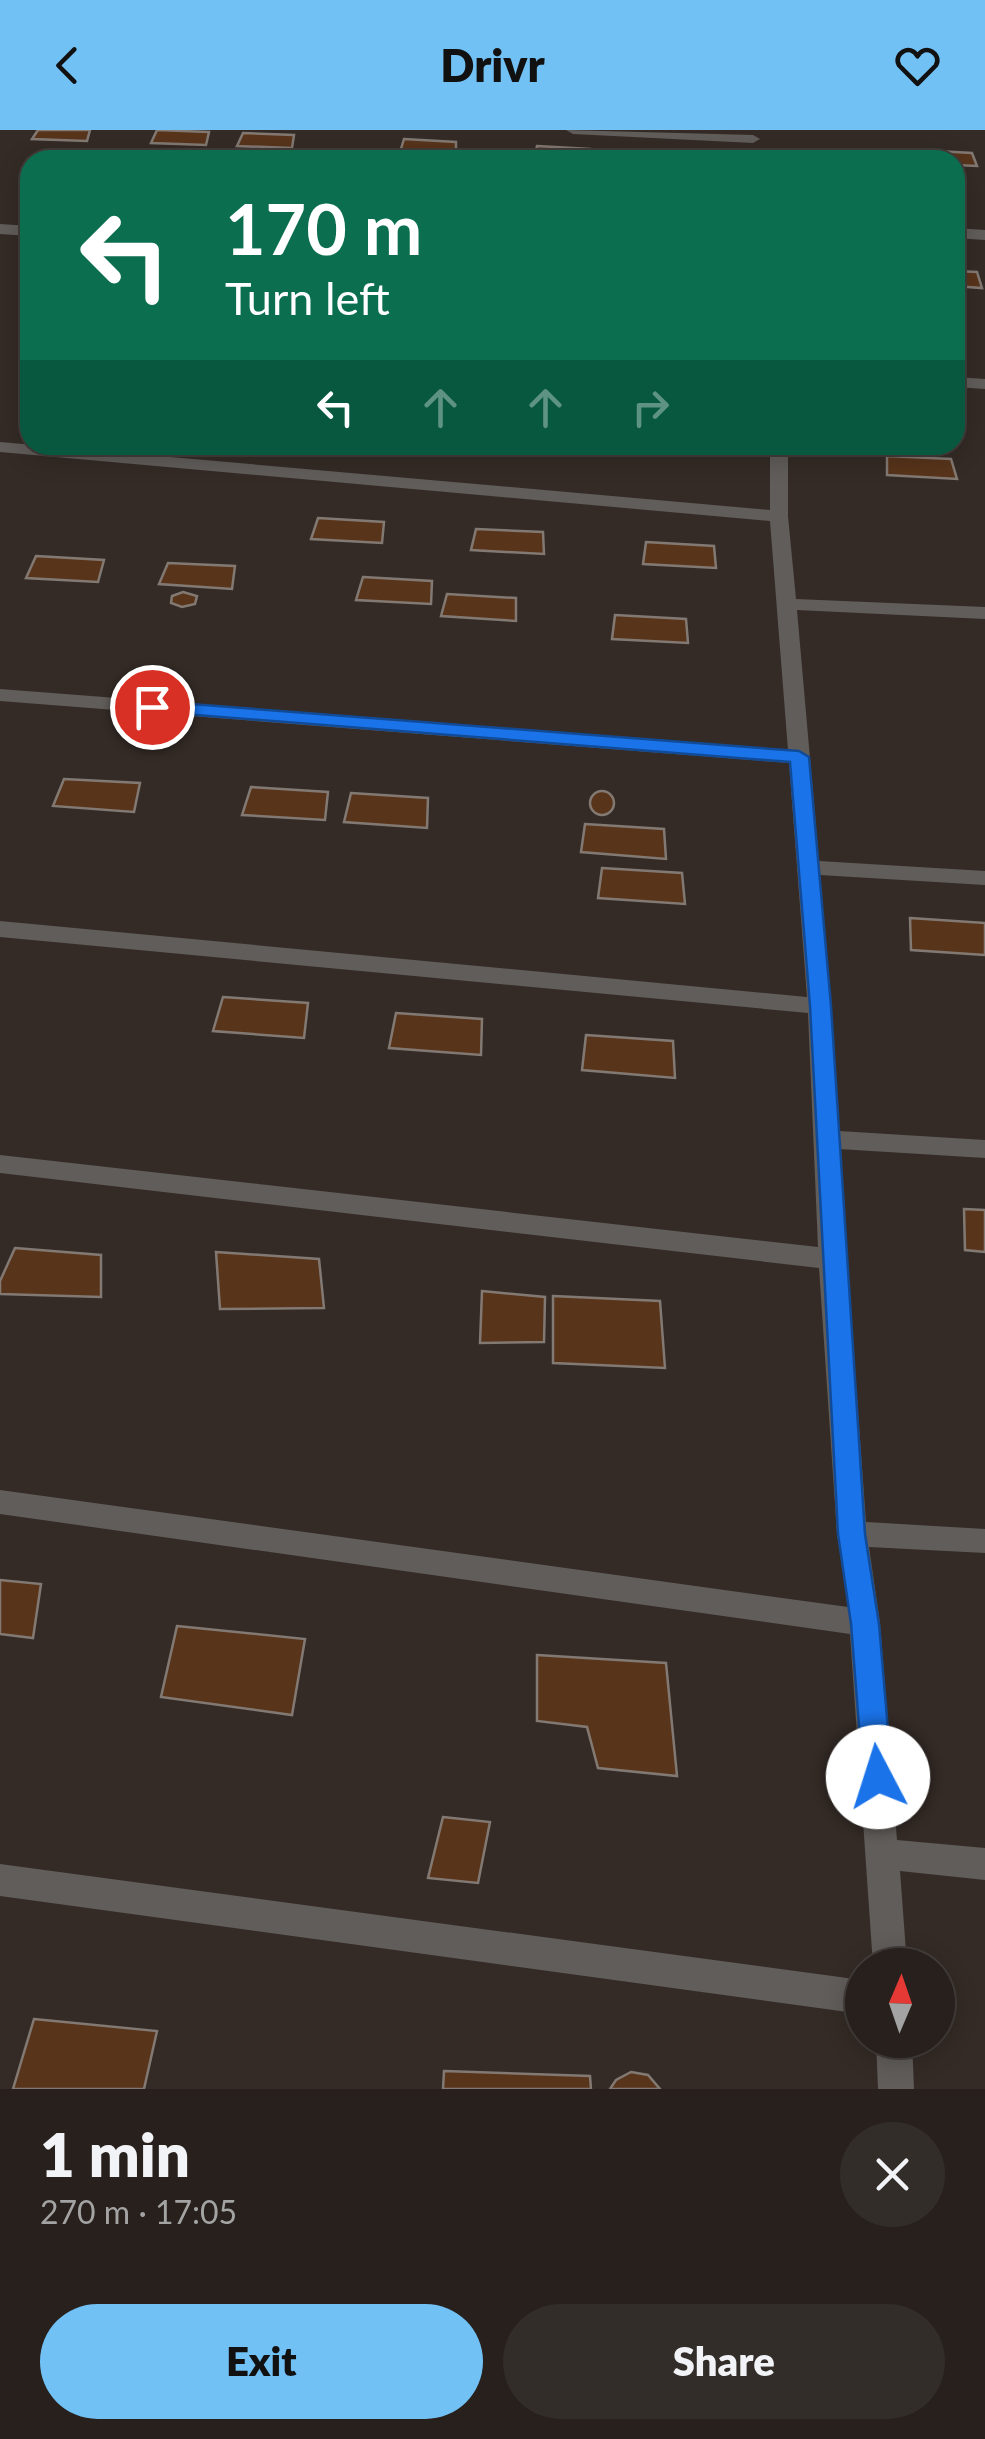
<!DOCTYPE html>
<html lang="en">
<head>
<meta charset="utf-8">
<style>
  :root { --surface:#27201c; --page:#332d29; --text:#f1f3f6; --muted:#a4a3a3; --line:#433e3b; --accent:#72c1f5 }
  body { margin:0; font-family:Lato,sans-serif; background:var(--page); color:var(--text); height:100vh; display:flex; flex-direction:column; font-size:38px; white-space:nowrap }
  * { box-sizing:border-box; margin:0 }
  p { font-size:32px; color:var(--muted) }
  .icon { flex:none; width:55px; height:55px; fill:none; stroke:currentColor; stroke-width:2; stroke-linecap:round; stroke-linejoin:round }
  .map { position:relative; height:1959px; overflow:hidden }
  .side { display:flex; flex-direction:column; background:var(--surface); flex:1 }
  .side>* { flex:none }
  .top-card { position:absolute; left:20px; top:20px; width:945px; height:305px; border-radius:30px; box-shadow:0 5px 25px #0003,0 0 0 2px var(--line); background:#0b6e4f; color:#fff; overflow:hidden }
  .needle { width:65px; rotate:2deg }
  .tools { position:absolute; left:845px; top:1818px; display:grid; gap:20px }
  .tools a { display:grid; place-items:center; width:110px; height:110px; border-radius:50%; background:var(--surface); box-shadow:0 5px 25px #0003,0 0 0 2px var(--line); font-size:50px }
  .pin { position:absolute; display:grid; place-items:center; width:85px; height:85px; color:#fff; margin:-42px; border:5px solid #fff; border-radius:50%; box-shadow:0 2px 10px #0007 }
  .me { position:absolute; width:110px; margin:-55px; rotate:355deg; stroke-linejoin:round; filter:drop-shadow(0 0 8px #0008) }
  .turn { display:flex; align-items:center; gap:35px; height:210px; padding:0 40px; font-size:45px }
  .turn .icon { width:130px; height:130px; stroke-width:2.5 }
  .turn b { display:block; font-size:70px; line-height:85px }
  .lanes { display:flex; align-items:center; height:95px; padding:0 40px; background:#0003; justify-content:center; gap:50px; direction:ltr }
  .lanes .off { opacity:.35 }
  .round { display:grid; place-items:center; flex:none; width:105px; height:105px; border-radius:52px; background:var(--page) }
  .head { display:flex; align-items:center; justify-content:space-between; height:170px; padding:0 40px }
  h1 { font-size:60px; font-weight:800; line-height:75px }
  .button { display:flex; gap:20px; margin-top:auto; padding:20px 40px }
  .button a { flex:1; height:115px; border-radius:60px; background:var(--accent); color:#111; font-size:40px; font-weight:800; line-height:115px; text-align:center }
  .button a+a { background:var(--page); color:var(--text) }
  header { display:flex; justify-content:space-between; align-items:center; height:130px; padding:0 40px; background:var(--accent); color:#111; font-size:45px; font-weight:800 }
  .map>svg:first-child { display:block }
  .building { fill:#58341b; stroke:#837973; stroke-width:2.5 }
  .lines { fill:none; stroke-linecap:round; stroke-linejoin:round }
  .minor { fill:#615d5a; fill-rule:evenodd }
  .route { fill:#1a73e8; stroke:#114b97; stroke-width:2.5 }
</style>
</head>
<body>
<header><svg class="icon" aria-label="back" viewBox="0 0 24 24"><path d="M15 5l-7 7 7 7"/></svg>Drivr<svg class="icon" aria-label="heart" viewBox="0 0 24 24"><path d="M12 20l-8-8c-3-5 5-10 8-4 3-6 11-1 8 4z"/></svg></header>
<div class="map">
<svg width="985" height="1959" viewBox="0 0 985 1959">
  <rect width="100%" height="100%" fill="#342b26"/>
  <!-- building -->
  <g class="building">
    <path d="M 38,0 L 90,0 L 87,11 L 32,9 Z"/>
    <path d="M 157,0 L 209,2 L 206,15 L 151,13 Z"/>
    <path d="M 243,3 L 294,5 L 292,18 L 237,16 Z"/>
    <path d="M 404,9 L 456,12 L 456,25 L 400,22 Z"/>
    <path d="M 537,16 L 590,19 L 590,30 L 534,29 Z"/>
    <path d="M 919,20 L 972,23 L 977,36 L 955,35 L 955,30 L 919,30 Z"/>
    <path d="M 955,141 L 977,142 L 982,158 L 955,156 Z"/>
    <path d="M 887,326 L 951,329 L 957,349 L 887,345 Z"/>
    <path d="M 318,388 L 384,392 L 382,413 L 311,409 Z"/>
    <path d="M 476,399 L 543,402 L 544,424 L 471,420 Z"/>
    <path d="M 646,412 L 714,416 L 716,438 L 643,434 Z"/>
    <path d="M 36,426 L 104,430 L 98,452 L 26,448 Z"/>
    <path d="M 168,433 L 235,436 L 232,459 L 159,454 Z"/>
    <path d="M 363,447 L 432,451 L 431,474 L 356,470 Z"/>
    <path d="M 183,462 L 197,466 L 195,474 L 182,477 L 171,473 L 172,466 Z"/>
    <path d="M 447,464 L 516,468 L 516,491 L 441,486 Z"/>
    <path d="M 615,485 L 686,489 L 688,513 L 612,509 Z"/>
    <path d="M 64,649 L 140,653 L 134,682 L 53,676 Z"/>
    <path d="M 251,657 L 328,662 L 325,690 L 242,685 Z"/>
    <circle cx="602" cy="673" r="12"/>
    <path d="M 351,663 L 428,668 L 427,698 L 344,692 Z"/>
    <path d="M 585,694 L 664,699 L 666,729 L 581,722 Z"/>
    <path d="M 602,738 L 682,743 L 685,774 L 598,768 Z"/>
    <path d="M 910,788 L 985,793 L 985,825 L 911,820 Z"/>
    <path d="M 223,867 L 308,873 L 304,908 L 213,901 Z"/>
    <path d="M 396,883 L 482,889 L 481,925 L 389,918 Z"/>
    <path d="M 586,905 L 673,911 L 675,948 L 582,940 Z"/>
    <path d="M 964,1079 L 985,1080 L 985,1122 L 965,1120 Z"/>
    <path d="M 15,1118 L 101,1125 L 101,1167 L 0,1164 L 0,1151 Z"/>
    <path d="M 216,1122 L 319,1129 L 324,1178 L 220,1179 Z"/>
    <path d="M 482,1161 L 545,1167 L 544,1212 L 480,1213 Z"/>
    <path d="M 553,1166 L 660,1171 L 665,1238 L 553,1233 Z"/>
    <path d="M 0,1450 L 41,1454 L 33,1508 L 0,1504 Z"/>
    <path d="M 177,1496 L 305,1509 L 292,1585 L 161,1567 Z"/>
    <path d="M 537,1525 L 666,1533 L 677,1646 L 598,1638 L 587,1597 L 537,1591 Z"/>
    <path d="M 443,1687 L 490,1692 L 478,1753 L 428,1748 Z"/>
    <path d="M 34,1889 L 157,1901 L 144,1959 L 13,1959 Z"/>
    <path d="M 444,1941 L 590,1946 L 591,1959 L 443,1959 Z"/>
    <path d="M 631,1942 L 648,1945 L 660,1959 L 610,1959 L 616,1950 Z"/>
  </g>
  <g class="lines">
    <!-- minor -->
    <g class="minor">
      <path d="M 566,0 L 753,5 L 760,9 L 753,13 L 573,4 Z"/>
      <path d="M 0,94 L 30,96 L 30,106 L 0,104 Z"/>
      <path d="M 955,98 L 985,100 L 985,110 L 955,108 Z"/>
      <path d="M 955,247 L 985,249 L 985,259 L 955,257 Z"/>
      <path d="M 0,312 L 770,380 L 770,315 L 788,315 L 788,386 L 796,469 L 985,477 L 985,489 L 797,480 L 819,731 L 985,741 L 985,755 L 820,745 L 839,1001 L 985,1010 L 985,1028 L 839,1019 L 866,1392 L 985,1399 L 985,1423 L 869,1417 L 880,1493 L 897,1710 L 985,1718 L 985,1750 L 900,1741 L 907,1835 L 873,1835 L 850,1504 L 0,1384 L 0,1360 L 848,1477 L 837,1404 L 819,1138 L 0,1043 L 0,1025 L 818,1117 L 808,883 L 0,807 L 0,791 L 807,867 L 789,633 L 0,571 L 0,559 L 788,620 L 770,391 L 0,322 Z"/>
      <path d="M 0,1734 L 862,1850 L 862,1884 L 0,1766 Z"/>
      <path d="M 876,1910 L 912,1910 L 914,1959 L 878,1959 Z"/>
    </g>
  </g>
  <!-- route -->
  <path class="route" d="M 152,571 L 799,621 L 809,627 L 831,876 L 865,1404 L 879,1494 L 892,1647 L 888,1657 L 878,1661 L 867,1657 L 863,1647 L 851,1494 L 838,1404 L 810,876 L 790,632 L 146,581 L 146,573 Z"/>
</svg>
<div class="tools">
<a><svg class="needle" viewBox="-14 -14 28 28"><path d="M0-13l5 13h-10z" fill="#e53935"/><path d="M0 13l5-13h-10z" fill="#a4a3a3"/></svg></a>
</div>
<div class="pin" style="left:152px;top:577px;background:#d93025"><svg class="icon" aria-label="arrive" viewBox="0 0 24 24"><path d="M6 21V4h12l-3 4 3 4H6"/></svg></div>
<svg class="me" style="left:878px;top:1647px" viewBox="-20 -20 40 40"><circle r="19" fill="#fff"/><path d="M0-13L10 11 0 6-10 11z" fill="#1a73e8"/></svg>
<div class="top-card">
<div class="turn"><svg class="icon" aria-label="left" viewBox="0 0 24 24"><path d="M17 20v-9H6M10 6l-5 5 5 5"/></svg><div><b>170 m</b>Turn left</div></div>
<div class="lanes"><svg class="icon" aria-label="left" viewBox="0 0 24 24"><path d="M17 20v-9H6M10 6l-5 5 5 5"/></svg><svg class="icon off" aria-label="ahead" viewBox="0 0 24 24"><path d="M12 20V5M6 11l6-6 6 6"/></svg><svg class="icon off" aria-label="ahead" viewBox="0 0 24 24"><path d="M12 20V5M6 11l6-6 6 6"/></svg><svg class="icon off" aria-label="right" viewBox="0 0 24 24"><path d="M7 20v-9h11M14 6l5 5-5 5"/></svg></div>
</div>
</div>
<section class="side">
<div class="head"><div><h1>1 min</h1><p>270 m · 17:05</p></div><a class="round"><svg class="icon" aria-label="close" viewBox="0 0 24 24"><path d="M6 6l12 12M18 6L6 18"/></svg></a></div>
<div class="button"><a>Exit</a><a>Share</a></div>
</section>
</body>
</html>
